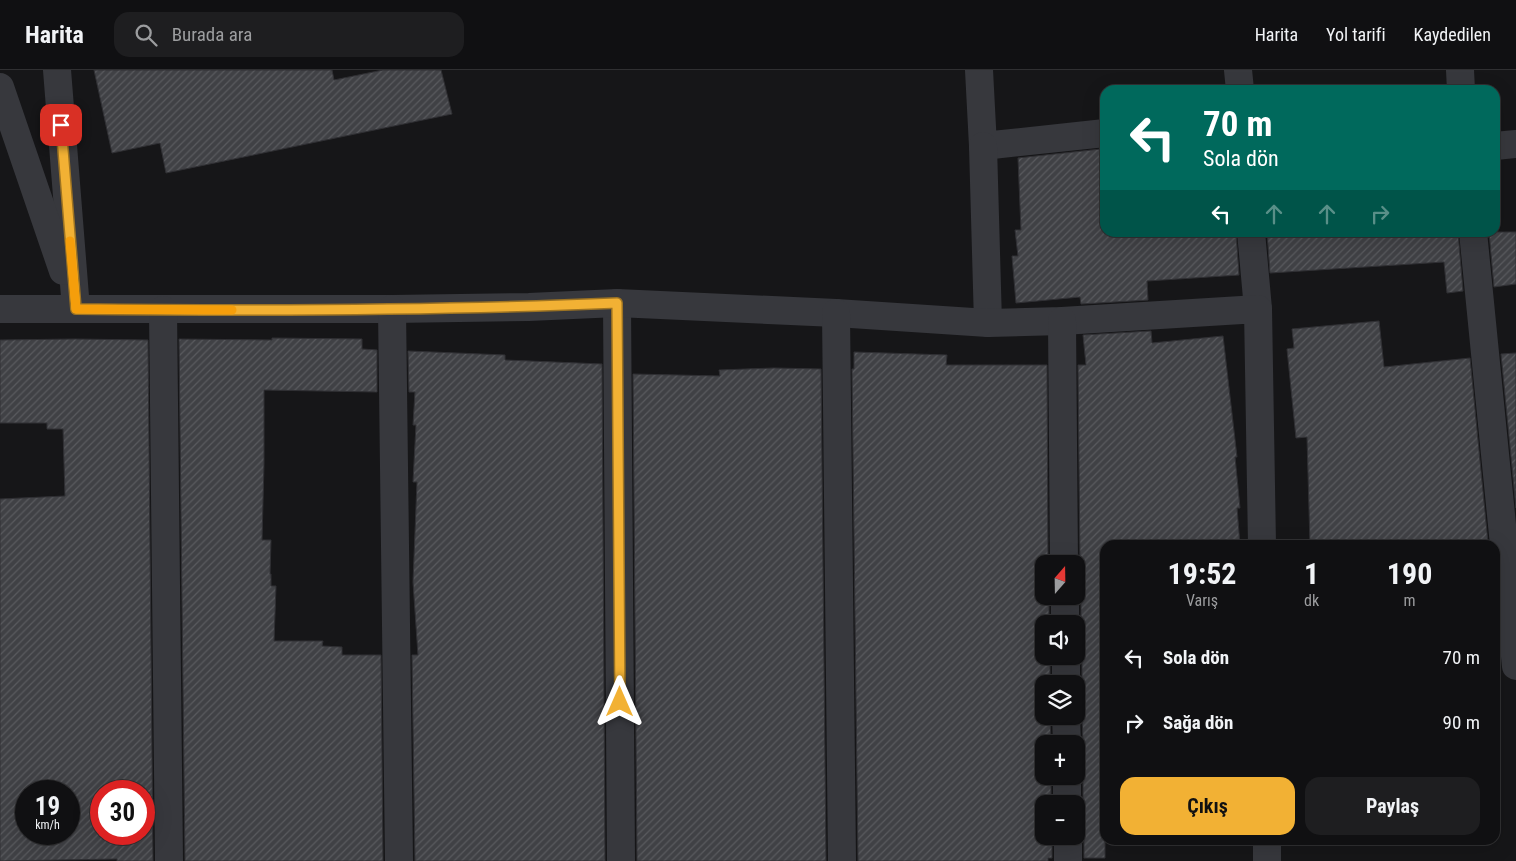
<!DOCTYPE html>
<html lang="tr">
<head>
<meta charset="utf-8">
<style>
  :root { --surface:#101012; --page:#1e1e20; --text:#f1f3f6; --muted:#9c9d9f; --line:#303032; --accent:#f2b134 }
  body { margin:0; font-family:"Roboto Condensed",sans-serif; background:var(--page); color:var(--text); height:100vh; display:flex; flex-direction:column; font-size:19px; white-space:nowrap }
  * { box-sizing:border-box; margin:0 }
  p { font-size:16px; color:var(--muted) }
  .icon { flex:none; width:28px; height:28px; fill:none; stroke:currentColor; stroke-width:2; stroke-linecap:round; stroke-linejoin:round }
  .map { position:relative; flex:1; overflow:hidden }
  .side { position:absolute; left:1100px; top:470px; width:400px; height:305px; display:flex; flex-direction:column; background:var(--surface); border-radius:15px; box-shadow:0 5px 20px #0002,0 0 0 1px var(--line) }
  .side>* { flex:none }
  .banner { position:absolute; left:1100px; top:15px; width:400px; height:152px; border-radius:15px; box-shadow:0 5px 20px #0002,0 0 0 1px var(--line); background:#00695c; color:#fff; overflow:hidden }
  .needle { width:32px; rotate:20deg }
  .controls { position:absolute; left:1035px; top:485px; display:grid; gap:10px }
  .controls a { display:grid; place-items:center; width:50px; height:50px; border-radius:10px; background:var(--surface); box-shadow:0 5px 20px #0002,0 0 0 1px var(--line); font-size:25px }
  .speed { position:absolute; left:15px; top:710px; display:flex; gap:10px; font-size:25px; font-weight:700; text-align:center }
  .speed>* { display:grid; place-content:center; width:65px; height:65px; border-radius:50%; background:var(--surface); box-shadow:0 5px 20px #0002,0 0 0 1px var(--line); line-height:1 }
  .speed small { font-size:12px; font-weight:400 }
  .speed .limit { border:8px solid #d22; background:#fff; color:#111 }
  .pin { position:absolute; display:grid; place-items:center; width:42px; height:42px; color:#fff; margin:-21px; border-radius:10px; box-shadow:0 2px 8px #0006 }
  .me { position:absolute; width:55px; margin:-28px; rotate:0deg; stroke-linejoin:round; filter:drop-shadow(0 0 4px #0008) }
  .turn { display:flex; align-items:center; gap:18px; height:105px; padding:0 20px; font-size:22px }
  .turn .icon { width:65px; height:65px; stroke-width:2.5 }
  .turn b { display:block; font-size:35px; line-height:42px }
  .lanes { display:flex; align-items:center; height:48px; padding:0 20px; background:#0003; justify-content:center; gap:25px; direction:ltr }
  .lanes .off { opacity:.35 }
  .eta { display:flex; justify-content:space-evenly; align-items:center; height:85px; text-align:center }
  .eta b { font-size:30px; font-weight:700; line-height:35px }
  .action { display:flex; gap:10px; margin-top:auto; padding:10px 20px }
  .action a { flex:1; height:58px; border-radius:15px; background:var(--accent); color:#111; font-size:20px; font-weight:700; line-height:58px; text-align:center }
  .action a+a { background:var(--page); color:var(--text) }
  ul { padding:0; list-style:none }
  li { display:flex; align-items:center; gap:15px; height:65px; padding:0 20px }
  li div { flex:1 }
  li b { display:block; font-size:19px }
  li em { font-style:normal }
  header { display:flex; align-items:center; gap:30px; box-sizing:border-box; height:70px; padding:0 25px; background:var(--surface); border-bottom:1px solid var(--line) }
  header strong { font-size:24px }
  nav { display:flex; gap:28px; margin-inline-start:auto; font-size:18px }
  .search { width:350px; height:45px; background:var(--page); display:flex; align-items:center; gap:12px; box-sizing:border-box; padding:0 18px; border-radius:15px; color:var(--muted); font-size:19px }
  .map>svg:first-child { display:block }
  .building { fill:url(#building-hatch); stroke:#303034; fill-rule:evenodd }
  .lines { fill:none; stroke-linecap:round; stroke-linejoin:round }
  .street { stroke:#37383d; stroke-width:28 }
  .route-casing { stroke:#9d7322; stroke-width:12 }
  .route { stroke:#f2b134; stroke-width:9 }
  .slow { stroke:#f59e0b; stroke-width:9 }
</style>
</head>
<body>
<header>
<strong>Harita</strong>
<div class="search"><svg class="icon" aria-label="search" viewBox="0 0 24 24"><circle cx="10" cy="10" r="6"/><path d="M15 15l6 6"/></svg>Burada ara</div>
<nav><a>Harita</a><a>Yol tarifi</a><a>Kaydedilen</a></nav>
</header>
<div class="map">
<svg width="1516" height="791" viewBox="0 0 1516 791">
  <defs>
    <pattern id="building-hatch" width="6" height="6" patternUnits="userSpaceOnUse" patternTransform="scale(1.25)"><rect width="6" height="6" fill="#404145"/><path d="M-1 1l2-2M0 6l6-6M5 7l2-2" fill="none" stroke="#595a5e"/></pattern>
  </defs>
  <rect width="100%" height="100%" fill="#161618"/>
  <!-- building -->
  <g class="building">
    <path d="M 94,0 L 332,0 L 334,10 L 383,0 L 441,0 L 452,44 L 166,103 L 160,73 L 112,83 Z"/>
    <path d="M 1101,79 L 1105,162 L 1236,162 L 1239,205 L 1147,211 L 1148,230 L 1081,234 L 1080,227 L 1016,233 L 1012,186 L 1018,186 L 1015,160 L 1021,160 L 1018,88 Z"/>
    <path d="M 1267,162 L 1458,162 L 1463,221 L 1447,223 L 1444,192 L 1270,203 Z"/>
    <path d="M 1489,162 L 1516,162 L 1516,214 L 1494,217 Z"/>
    <path d="M 1379,251 L 1384,297 L 1470,288 L 1488,473 L 1475,475 L 1310,475 L 1307,367 L 1296,368 L 1287,279 L 1294,278 L 1292,259 Z"/>
    <path d="M 1151,261 L 1152,273 L 1223,266 L 1237,387 L 1235,387 L 1240,438 L 1237,438 L 1240,475 L 1105,475 L 1105,788 L 1084,788 L 1084,766 L 1082,759 L 1076,753 L 1076,746 L 1081,741 L 1083,734 L 1083,706 L 1081,699 L 1076,694 L 1076,686 L 1081,681 L 1083,673 L 1082,645 L 1079,638 L 1076,635 L 1076,625 L 1080,621 L 1082,614 L 1082,586 L 1080,579 L 1076,575 L 1076,564 L 1079,561 L 1081,554 L 1081,526 L 1079,519 L 1076,516 L 1076,503 L 1080,494 L 1078,295 L 1086,295 L 1083,265 Z"/>
    <path d="M 272,268 L 362,269 L 362,279 L 377,280 L 377,322 L 264,320 L 264,394 L 262,470 L 271,470 L 270,504 L 271,504 L 271,516 L 276,516 L 274,571 L 323,571 L 322,576 L 342,577 L 342,585 L 381,585 L 383,791 L 185,791 L 179,269 L 272,270 Z"/>
    <path d="M 74,269 L 148,270 L 153,791 L 117,791 L 117,789 L 0,791 L 0,429 L 65,426 L 63,359 L 47,359 L 47,353 L 0,353 L 0,270 ZM 26,721 L 69,721 L 69,764 L 26,764 ZM 101,721 L 144,721 L 144,764 L 101,764 Z"/>
    <path d="M 408,281 L 505,285 L 505,290 L 602,294 L 605,791 L 415,791 L 412,585 L 418,585 L 413,512 L 417,412 L 413,412 L 416,355 L 413,355 L 415,322 L 409,322 Z"/>
    <path d="M 854,282 L 947,285 L 946,295 L 1047,295 L 1048,494 L 1044,494 L 1044,526 L 1049,526 L 1049,554 L 1044,554 L 1044,586 L 1050,586 L 1050,614 L 1044,614 L 1044,646 L 1050,646 L 1051,674 L 1044,674 L 1044,706 L 1051,706 L 1051,734 L 1044,734 L 1044,766 L 1052,766 L 1052,788 L 1048,788 L 1048,791 L 858,791 L 852,299 L 854,299 Z"/>
    <path d="M 1516,283 L 1516,438 L 1501,284 Z"/>
    <path d="M 774,298 L 821,299 L 826,791 L 637,791 L 633,304 L 720,306 L 719,300 Z"/>
  </g>
  <g class="lines">
    <!-- street -->
    <g class="street">
      <path d="M 57,0 L 76,239"/>
      <path d="M 979,0 L 983,76 L 1105,63"/>
      <path d="M 1238,0 L 1240,20"/>
      <path d="M 1460,0 L 1461,20"/>
      <path d="M 0,17 L 63,201"/>
      <path d="M 983,76 L 988,253"/>
      <path d="M 1495,76 L 1516,74"/>
      <path d="M 1251,162 L 1258,239"/>
      <path d="M 1473,162 L 1516,596"/>
      <path d="M 617,233 L 621,791"/>
      <path d="M 0,239 L 392,239 L 529,237 L 617,233 L 836,243 L 988,253 L 1062,251 L 1258,239 L 1262,475"/>
      <path d="M 392,239 L 399,791"/>
      <path d="M 163,240 L 169,791"/>
      <path d="M 836,243 L 842,791"/>
      <path d="M 1062,251 L 1064,494"/>
      <path d="M 1065,526 L 1065,554"/>
      <path d="M 1066,586 L 1066,614"/>
      <path d="M 1066,646 L 1067,674"/>
      <path d="M 1067,706 L 1067,734"/>
      <path d="M 1068,766 L 1068,791"/>
      <path d="M 1267,770 L 1267,791"/>
    </g>
  </g>
  <g class="lines">
    <!-- route casing -->
    <g class="route-casing">
      <path id="route" d="M 61,55 L 76,239 C 256,241 436,241 617,233 L 620,632"/>
    </g>
    <!-- route -->
    <use href="#route" class="route"/>
    <!-- slow -->
    <path class="slow" d="M 70,171 L 76,239 L 232,240"/>
  </g>
</svg>
<div class="controls">
<a><svg class="needle" viewBox="-14 -14 28 28"><path d="M0-13l5 13h-10z" fill="#e53935"/><path d="M0 13l5-13h-10z" fill="#9c9d9f"/></svg></a>
<a><svg class="icon" aria-label="sound" viewBox="0 0 24 24"><path d="M4 9h4l5-4v14l-5-4H4zM17 9q2 3 0 6"/></svg></a>
<a><svg class="icon" aria-label="layers" viewBox="0 0 24 24"><path d="M12 4l9 5-9 5-9-5zM3 14l9 5 9-5"/></svg></a>
<a>+</a>
<a>−</a>
</div>
<div class="speed"><div>19<small>km/h</small></div><div class="limit">30</div></div>
<div class="pin" style="left:61px;top:55px;background:#d93025"><svg class="icon" aria-label="arrive" viewBox="0 0 24 24"><path d="M6 21V4h12l-3 4 3 4H6"/></svg></div>
<svg class="me" style="left:620px;top:632px" viewBox="-20 -20 40 40"><path d="M0-17L14 15 0 8-14 15z" fill="#f2b134" stroke="#fff" stroke-width="4"/></svg>
<div class="banner">
<div class="turn"><svg class="icon" aria-label="left" viewBox="0 0 24 24"><path d="M17 20v-9H6M10 6l-5 5 5 5"/></svg><div><b>70 m</b>Sola dön</div></div>
<div class="lanes"><svg class="icon" aria-label="left" viewBox="0 0 24 24"><path d="M17 20v-9H6M10 6l-5 5 5 5"/></svg><svg class="icon off" aria-label="ahead" viewBox="0 0 24 24"><path d="M12 20V5M6 11l6-6 6 6"/></svg><svg class="icon off" aria-label="ahead" viewBox="0 0 24 24"><path d="M12 20V5M6 11l6-6 6 6"/></svg><svg class="icon off" aria-label="right" viewBox="0 0 24 24"><path d="M7 20v-9h11M14 6l5 5-5 5"/></svg></div>
</div>
<section class="side">
<div class="eta">
<div><b>19:52</b><p>Varış</p></div>
<div><b>1</b><p>dk</p></div>
<div><b>190</b><p>m</p></div>
</div>
<ul>
<li><svg class="icon" aria-label="left" viewBox="0 0 24 24"><path d="M17 20v-9H6M10 6l-5 5 5 5"/></svg><div><b>Sola dön</b></div><em>70 m</em></li>
<li><svg class="icon" aria-label="right" viewBox="0 0 24 24"><path d="M7 20v-9h11M14 6l5 5-5 5"/></svg><div><b>Sağa dön</b></div><em>90 m</em></li>
</ul>
<div class="action"><a>Çıkış</a><a>Paylaş</a></div>
</section>
</div>
</body>
</html>
